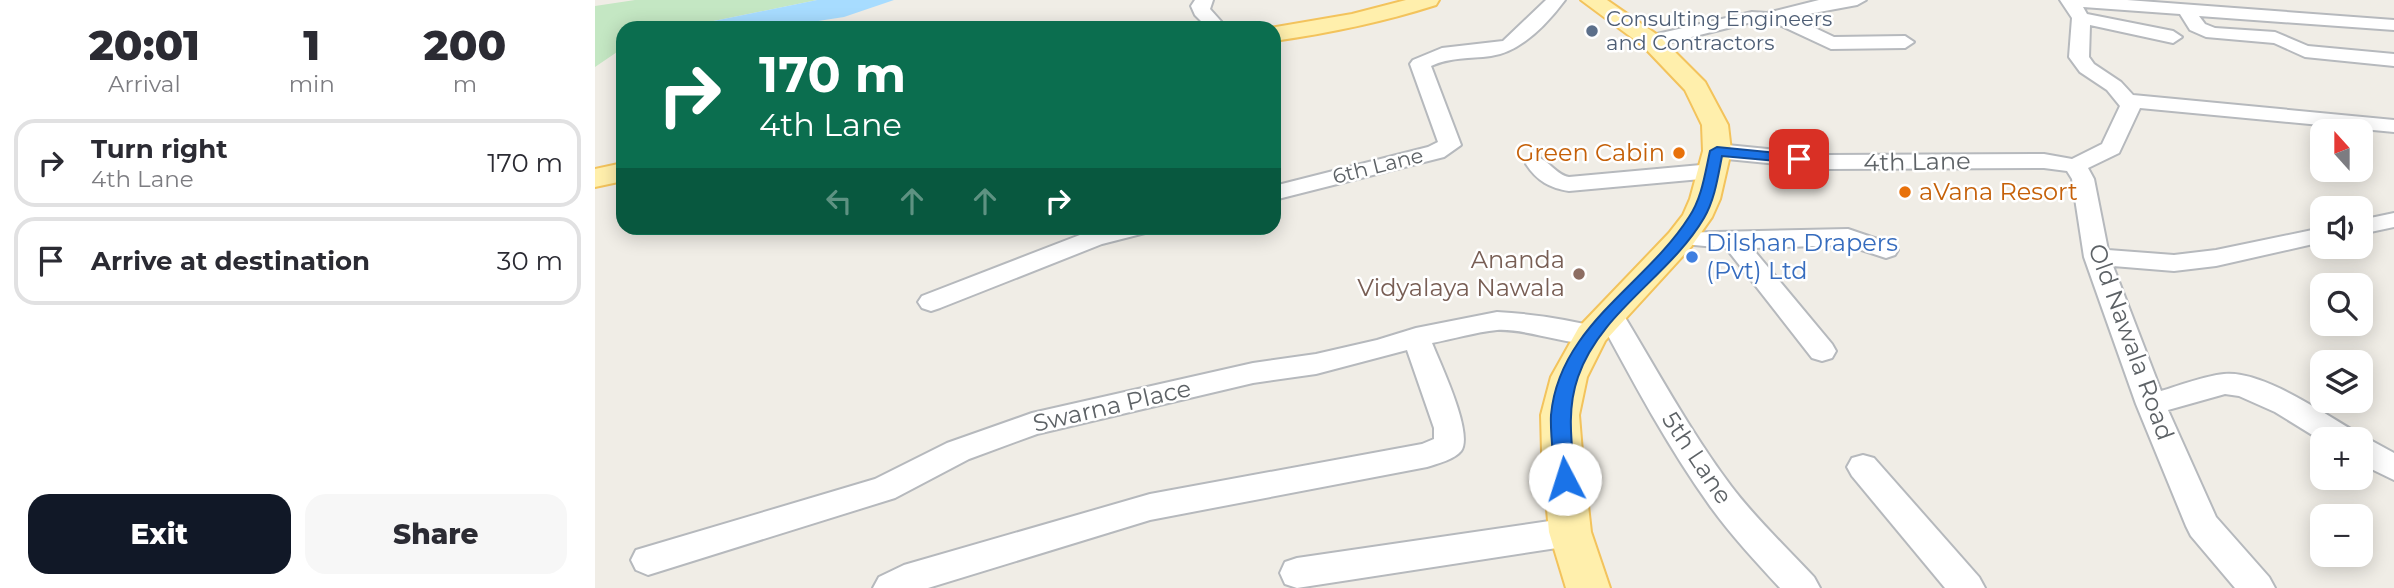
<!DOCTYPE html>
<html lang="en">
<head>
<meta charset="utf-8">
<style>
  :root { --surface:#fff; --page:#f7f7f7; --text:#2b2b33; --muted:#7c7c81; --line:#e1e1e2; --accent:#111827 }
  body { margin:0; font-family:Montserrat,sans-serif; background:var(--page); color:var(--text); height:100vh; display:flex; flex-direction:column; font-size:26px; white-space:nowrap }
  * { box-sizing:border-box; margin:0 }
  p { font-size:23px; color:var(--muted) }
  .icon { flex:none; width:38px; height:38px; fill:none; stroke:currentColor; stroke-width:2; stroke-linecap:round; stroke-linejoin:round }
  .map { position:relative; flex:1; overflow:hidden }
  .panel { display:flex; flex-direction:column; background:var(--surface); width:595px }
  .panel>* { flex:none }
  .hud { position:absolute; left:21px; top:21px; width:665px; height:214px; border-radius:21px; box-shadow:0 4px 18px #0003; background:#0b6e4f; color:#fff; overflow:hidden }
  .needle { width:46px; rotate:339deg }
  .fabs { position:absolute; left:1715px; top:119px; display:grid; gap:14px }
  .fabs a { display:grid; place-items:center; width:63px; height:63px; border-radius:14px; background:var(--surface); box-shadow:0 4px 18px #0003; font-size:35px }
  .pin { position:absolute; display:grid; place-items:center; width:60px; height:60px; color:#fff; margin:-30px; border-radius:14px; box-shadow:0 4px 10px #0006 }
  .me { position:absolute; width:77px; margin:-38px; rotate:355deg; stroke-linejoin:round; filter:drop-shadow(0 0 5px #0008) }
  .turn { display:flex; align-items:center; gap:24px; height:147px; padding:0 28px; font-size:32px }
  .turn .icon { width:91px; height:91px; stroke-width:2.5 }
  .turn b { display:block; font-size:49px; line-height:60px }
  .lanes { display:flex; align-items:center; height:66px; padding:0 28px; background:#0003; justify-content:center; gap:35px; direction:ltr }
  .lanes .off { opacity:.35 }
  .eta { display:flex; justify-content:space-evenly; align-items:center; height:119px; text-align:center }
  .eta b { font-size:42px; font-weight:800; line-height:49px }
  .primary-button { display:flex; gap:14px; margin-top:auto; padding:14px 28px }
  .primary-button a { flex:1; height:80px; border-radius:21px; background:var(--accent); color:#fff; font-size:28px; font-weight:800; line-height:80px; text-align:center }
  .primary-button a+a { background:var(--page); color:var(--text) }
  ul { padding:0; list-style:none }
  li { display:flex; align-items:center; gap:21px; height:88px; margin:0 14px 10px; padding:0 14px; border:4px solid var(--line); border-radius:21px }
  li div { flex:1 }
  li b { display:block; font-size:26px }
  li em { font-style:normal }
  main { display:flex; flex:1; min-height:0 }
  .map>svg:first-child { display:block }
  .green { fill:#c4e7c3 }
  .water { fill:#a7dcff }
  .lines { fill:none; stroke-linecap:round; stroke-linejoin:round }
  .minor-casing { stroke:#b6b9bd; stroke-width:4 }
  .major-casing { stroke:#f3c35c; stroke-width:4 }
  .minor { fill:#fff; fill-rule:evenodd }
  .major { fill:#ffefac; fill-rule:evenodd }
  .route { fill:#1a73e8; stroke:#114b97; stroke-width:2 }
  .service-dot { fill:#5c6f8a; stroke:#fff; stroke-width:2.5 }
  .food-dot { fill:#e8710a; stroke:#fff; stroke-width:2.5 }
  .shop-dot { fill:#3f7fe0; stroke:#fff; stroke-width:2.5 }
  .education-dot { fill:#8d6e63; stroke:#fff; stroke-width:2.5 }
  .labels { text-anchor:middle; stroke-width:5; stroke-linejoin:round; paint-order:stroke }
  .far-service-label { font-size:21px; fill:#4e5e75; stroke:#fff; text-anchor:start }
  .far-street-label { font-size:21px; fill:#5d6266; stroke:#fff }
  .food-label { font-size:24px; fill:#c56008; stroke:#fff; text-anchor:end }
  .street-label { font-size:24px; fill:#5d6266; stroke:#fff }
  .shop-label { font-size:24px; fill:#366cbe; stroke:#fff; text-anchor:start }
  .education-label { font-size:24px; fill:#785e54; stroke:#fff; text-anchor:end }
</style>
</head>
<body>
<main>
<section class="panel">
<div class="eta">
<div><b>20:01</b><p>Arrival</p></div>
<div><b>1</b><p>min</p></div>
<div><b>200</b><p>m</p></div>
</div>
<ul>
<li><svg class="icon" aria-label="right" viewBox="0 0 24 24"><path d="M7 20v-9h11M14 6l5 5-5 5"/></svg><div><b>Turn right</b><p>4th Lane</p></div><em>170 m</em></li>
<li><svg class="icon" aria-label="arrive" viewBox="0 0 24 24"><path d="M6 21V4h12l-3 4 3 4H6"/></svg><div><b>Arrive at destination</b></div><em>30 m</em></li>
</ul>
<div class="primary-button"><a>Exit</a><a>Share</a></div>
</section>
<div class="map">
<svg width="1799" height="588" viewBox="0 0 1799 588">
  <rect width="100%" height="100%" fill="#f0ede6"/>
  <!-- green -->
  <path class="green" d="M 40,0 L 222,0 L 84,28 L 28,28 L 28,48 L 0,67 L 0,6 Z"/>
  <!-- water -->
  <path class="water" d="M 222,0 L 299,0 L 249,17 L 178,28 L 84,28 Z"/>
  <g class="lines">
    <!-- minor casing -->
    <g class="minor-casing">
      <g id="minor">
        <path d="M 600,0 L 618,0 L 615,9 L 632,28 L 613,28 L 600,15 L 596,6 Z"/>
        <path d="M 951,0 L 970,0 C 952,24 926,52 896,56 C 874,59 855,57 836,66 L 866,145 L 849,157 L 679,200 L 679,186 L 833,147 L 843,142 L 815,64 L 818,60 L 847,48 L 908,41 Z"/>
        <path d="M 1224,0 L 1271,0 L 1262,5 L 1197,17 L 1239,37 L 1310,36 L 1319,42 L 1310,48 L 1236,49 L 1178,22 L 1157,22 L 1056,47 L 1047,41 L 1049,37 L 1157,12 L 1172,13 Z"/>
        <path d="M 1465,0 L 1532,0 L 1799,20 L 1799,30 L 1604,16 L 1610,24 L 1620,28 L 1680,32 L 1713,46 L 1799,54 L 1799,66 L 1710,57 L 1679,43 L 1611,37 L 1595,30 L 1585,14 L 1488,7 L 1492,14 L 1578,31 L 1587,37 L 1578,43 L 1495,25 L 1494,57 L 1499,64 L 1526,82 L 1538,95 L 1799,120 L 1799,132 L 1545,108 L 1524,153 L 1493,168 L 1499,179 L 1513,250 L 1579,255 L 1621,250 L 1727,228 L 1727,242 L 1621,266 L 1579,271 L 1518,266 L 1566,391 C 1586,385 1609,376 1629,374 C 1666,370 1727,412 1759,431 L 1763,438 L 1777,441 L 1799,453 L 1799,480 L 1766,464 L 1766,439 L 1727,441 L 1680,412 L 1644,396 L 1630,394 L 1573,410 L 1621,517 L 1674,577 L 1680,588 L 1640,588 L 1596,536 L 1591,526 L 1541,404 L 1489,257 L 1477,179 L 1472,171 L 1449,168 L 1232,169 L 1122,158 L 1114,156 L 1111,151 L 1114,146 L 1122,144 L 1232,155 L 1449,154 L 1477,159 L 1507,144 L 1525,106 L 1512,90 L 1485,72 L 1474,57 L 1477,18 Z"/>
        <path d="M 942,157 C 955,161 961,175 974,177 L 1117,164 L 1125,166 L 1128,171 L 1125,176 L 1117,178 L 974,191 C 955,188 942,181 931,164 L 934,159 Z"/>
        <path d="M 1799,213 L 1799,227 L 1766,234 L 1766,220 Z"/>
        <path d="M 512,228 L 553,228 L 550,233 L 507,244 L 345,308 L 336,311 L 327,308 L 323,302 L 327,296 L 490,233 Z"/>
        <path d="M 1253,229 L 1300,245 L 1303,250 L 1300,255 L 1291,258 L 1251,245 L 1157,248 L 1237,344 L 1241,351 L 1237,358 L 1227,361 L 1217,358 L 1131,248 L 1078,243 L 1075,238 L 1078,233 Z"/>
        <path d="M 1015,306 L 1025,309 C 1061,368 1094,430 1136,486 C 1161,519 1191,547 1219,577 L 1225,588 L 1185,588 C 1160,561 1136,535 1115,506 C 1072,446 1037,380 1002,315 L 1005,309 Z"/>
        <path d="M 902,312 C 937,314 972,319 1006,328 L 1010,335 L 1006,342 C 981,349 933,328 902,330 C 881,332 858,339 837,343 C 845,363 879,434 866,451 C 860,459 842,464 832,467 L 555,520 L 333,588 L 278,588 L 284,577 L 309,565 L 555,494 L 827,444 L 839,439 L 839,428 L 812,350 L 721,374 L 658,383 L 442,434 L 374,459 L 300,498 L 53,575 L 41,570 L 36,560 L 41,550 L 280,479 L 352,443 L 437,413 L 658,363 L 721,354 L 782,340 L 821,328 Z"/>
        <path d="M 1268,455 L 1279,458 L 1384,577 L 1390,588 L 1350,588 L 1257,476 L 1252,467 L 1257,458 Z"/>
        <path d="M 975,518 L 987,522 L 992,532 L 987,542 L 975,546 L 702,588 L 690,584 L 685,573 L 690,562 L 702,558 Z"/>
      </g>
    </g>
    <!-- major casing -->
    <g class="major-casing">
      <g id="major">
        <path d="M 811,0 L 844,0 L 841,5 C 788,22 734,33 679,41 L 679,28 L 675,28 L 757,14 Z"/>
        <path d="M 986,0 L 1012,0 L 1064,36 L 1110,82 L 1133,125 L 1136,151 L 1125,199 L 1117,217 L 1096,247 L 1010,341 L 992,377 L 984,415 L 987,452 L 996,532 L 1015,588 L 971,588 L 954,532 L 947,452 L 946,415 L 956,377 L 984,327 L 1074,233 L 1088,215 L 1095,199 L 1108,151 L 1107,125 L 1090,90 L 1048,46 Z"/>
        <path d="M 28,163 L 28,181 L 0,187 L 0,169 Z"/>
      </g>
    </g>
    <!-- minor -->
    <use href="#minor" class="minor"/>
    <!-- major -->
    <use href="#major" class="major"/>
  </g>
  <!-- route -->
  <path class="route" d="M 1122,147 L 1204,155 L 1211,159 L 1204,163 L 1127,156 C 1123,176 1120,199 1109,218 C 1075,276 1005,312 983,377 C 971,411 977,445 980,479 L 977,484 L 970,487 L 963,484 L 960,479 C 959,458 955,436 956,415 C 964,326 1051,285 1094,217 C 1107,198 1110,173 1115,151 Z"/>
  <!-- markers -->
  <circle class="service-dot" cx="997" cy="31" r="7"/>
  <g class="food-dot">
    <circle cx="1084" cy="153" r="7"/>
    <circle cx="1310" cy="192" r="7"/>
  </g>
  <circle class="shop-dot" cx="1097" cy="257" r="7"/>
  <circle class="education-dot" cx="984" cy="274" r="7"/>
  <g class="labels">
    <!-- far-service labels -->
    <g class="far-service-label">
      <text x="1011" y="26">Consulting Engineers<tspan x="1011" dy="24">and Contractors</tspan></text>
    </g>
    <!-- far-street labels -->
    <g class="far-street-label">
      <text transform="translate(783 166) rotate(-14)" y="7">6th Lane</text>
    </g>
    <!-- food labels -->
    <g class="food-label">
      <text x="1070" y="161">Green Cabin</text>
      <text x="1324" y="200" text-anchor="start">aVana Resort</text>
    </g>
    <!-- street labels -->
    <g class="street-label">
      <text transform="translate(1322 162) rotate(-1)" y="8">4th Lane</text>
      <text transform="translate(1536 342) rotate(70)" y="8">Old Nawala Road</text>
      <text transform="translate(517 406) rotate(-13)" y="8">Swarna Place</text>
      <text transform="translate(1102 458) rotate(56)" y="8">5th Lane</text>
    </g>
    <!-- shop labels -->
    <g class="shop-label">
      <text x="1111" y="251">Dilshan Drapers<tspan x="1111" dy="28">(Pvt) Ltd</tspan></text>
    </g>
    <!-- education labels -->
    <g class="education-label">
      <text x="970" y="268">Ananda<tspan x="970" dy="28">Vidyalaya Nawala</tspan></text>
    </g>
  </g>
</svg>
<div class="fabs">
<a><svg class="needle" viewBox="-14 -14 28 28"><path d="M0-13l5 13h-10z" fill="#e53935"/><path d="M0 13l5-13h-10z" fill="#7c7c81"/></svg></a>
<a><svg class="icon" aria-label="sound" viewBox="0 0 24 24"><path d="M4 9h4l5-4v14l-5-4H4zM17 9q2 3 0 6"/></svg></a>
<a><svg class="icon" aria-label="search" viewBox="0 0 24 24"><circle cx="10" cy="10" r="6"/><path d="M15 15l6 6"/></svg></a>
<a><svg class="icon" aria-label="layers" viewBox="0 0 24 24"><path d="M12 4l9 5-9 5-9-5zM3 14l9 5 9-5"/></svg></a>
<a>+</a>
<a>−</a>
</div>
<div class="pin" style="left:1204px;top:159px;background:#d93025"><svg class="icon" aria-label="arrive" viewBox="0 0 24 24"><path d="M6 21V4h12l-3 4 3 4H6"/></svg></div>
<svg class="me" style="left:970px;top:479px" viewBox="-20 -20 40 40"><circle r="19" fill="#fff"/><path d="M0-13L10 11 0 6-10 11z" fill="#1a73e8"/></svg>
<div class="hud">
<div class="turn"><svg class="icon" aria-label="right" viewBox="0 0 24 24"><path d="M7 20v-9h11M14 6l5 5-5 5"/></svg><div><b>170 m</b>4th Lane</div></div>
<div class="lanes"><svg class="icon off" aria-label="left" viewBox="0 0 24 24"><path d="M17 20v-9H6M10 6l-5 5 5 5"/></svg><svg class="icon off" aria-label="ahead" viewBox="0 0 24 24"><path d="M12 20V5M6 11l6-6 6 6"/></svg><svg class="icon off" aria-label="ahead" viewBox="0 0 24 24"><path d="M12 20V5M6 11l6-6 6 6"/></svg><svg class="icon" aria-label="right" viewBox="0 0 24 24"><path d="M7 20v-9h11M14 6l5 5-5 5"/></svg></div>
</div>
</div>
</main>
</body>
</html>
